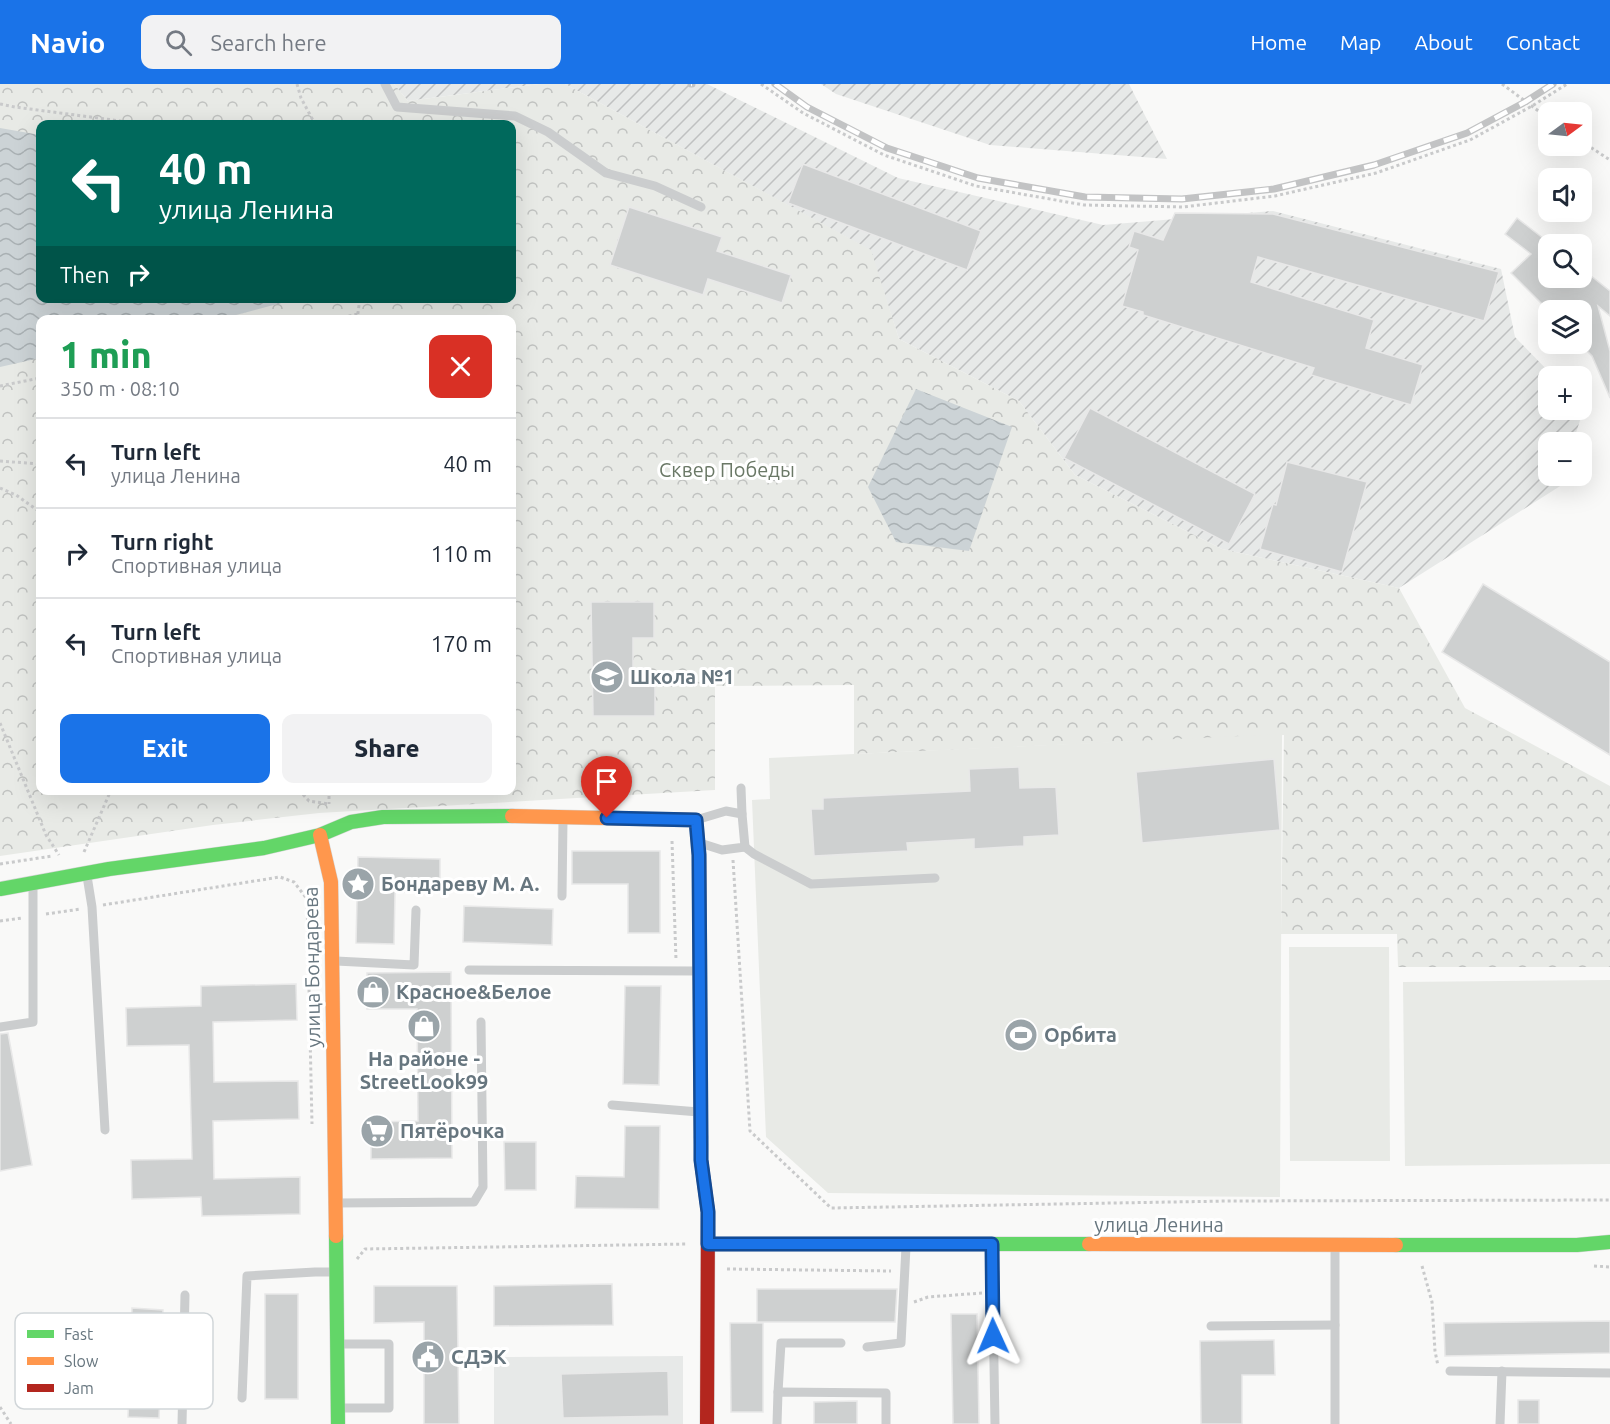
<!DOCTYPE html>
<html lang="en">
<head>
<meta charset="utf-8">
<style>
  :root { --surface:#fff; --page:#f2f2f3; --text:#1f2937; --muted:#747a83; --line:#e0e1e3; --accent:#1a73e8 }
  body { margin:0; font-family:Ubuntu,sans-serif; background:var(--page); color:var(--text); height:100vh; display:flex; flex-direction:column; font-size:22px; white-space:nowrap }
  * { box-sizing:border-box; margin:0 }
  p { font-size:20px; color:var(--muted) }
  .icon { flex:none; width:33px; height:33px; fill:none; stroke:currentColor; stroke-width:2; stroke-linecap:round; stroke-linejoin:round }
  .map { position:relative; flex:1; overflow:hidden }
  .sheet { position:absolute; left:36px; top:231px; width:480px; height:480px; display:flex; flex-direction:column; background:var(--surface); border-radius:12px; box-shadow:0 6px 24px #0002 }
  .sheet>* { flex:none }
  .hud { position:absolute; left:36px; top:36px; width:480px; height:183px; border-radius:12px; box-shadow:0 6px 24px #0002; background:#00695c; color:#fff; overflow:hidden }
  .needle { width:39px; rotate:75deg }
  .tools { position:absolute; left:1538px; top:18px; display:grid; gap:12px }
  .tools a { display:grid; place-items:center; width:54px; height:54px; border-radius:12px; background:var(--surface); box-shadow:0 6px 24px #0002; font-size:30px }
  .pin { position:absolute; display:grid; place-items:center; width:51px; height:51px; color:#fff; margin:-62px -26px; border-radius:50% 50% 50% 0; rotate:-45deg; box-shadow:0 0 6px #0007 }
  .pin .icon { rotate:45deg }
  .me { position:absolute; width:66px; margin:-33px; rotate:359deg; stroke-linejoin:round; filter:drop-shadow(0 0 4px #0008) }
  .turn { display:flex; align-items:center; gap:21px; height:126px; padding:0 24px; font-size:27px }
  .turn .icon { width:78px; height:78px; stroke-width:2.5 }
  .turn b { display:block; font-size:42px; line-height:51px }
  .then { display:flex; align-items:center; height:57px; padding:0 24px; background:#0003; gap:12px; font-size:22px }
  .round { display:grid; place-items:center; flex:none; width:63px; height:63px; border-radius:12px; background:var(--page) }
  .overview { display:flex; align-items:center; justify-content:space-between; height:102px; padding:0 24px }
  h1 { font-size:36px; font-weight:800; line-height:45px; color:#1e9e55 }
  .primary-button { display:flex; gap:12px; margin-top:auto; padding:12px 24px }
  .primary-button a { flex:1; height:69px; border-radius:12px; background:var(--accent); color:#fff; font-size:24px; font-weight:800; line-height:69px; text-align:center }
  .primary-button a+a { background:var(--page); color:var(--text) }
  ul { padding:0; list-style:none }
  li { display:flex; align-items:center; gap:18px; height:90px; padding:0 24px; border-top:2px solid var(--line) }
  li div { flex:1 }
  li b { display:block; font-size:22px }
  li em { font-style:normal }
  header { display:flex; align-items:center; gap:36px; box-sizing:border-box; height:84px; padding:0 30px; background:var(--accent); color:#fff }
  header strong { font-size:28px }
  nav { display:flex; gap:33px; margin-inline-start:auto; font-size:21px }
  .search { width:420px; height:54px; background:var(--page); display:flex; align-items:center; gap:15px; box-sizing:border-box; padding:0 21px; border-radius:12px; color:var(--muted); font-size:22px }
  .map>svg:first-child { display:block }
  .built { fill:#e7e9e8 }
  .industrial { fill:url(#industrial-furrows) }
  .park { fill:url(#park-crowns); fill-rule:evenodd }
  .pitch { fill:#e8eae6 }
  .water { fill:url(#water-waves) }
  .building { fill:#ced0d0; stroke:#e8e8e8; stroke-width:1.5 }
  .lines { fill:none; stroke-linecap:round; stroke-linejoin:round }
  .fast-casing { stroke:#d5d6d6; stroke-width:15 }
  .slow-casing { stroke:#d5d6d6; stroke-width:15 }
  .jam-casing { stroke:#d5d6d6; stroke-width:15 }
  .path { stroke:#c9cacb; stroke-width:3; stroke-dasharray:3 3; stroke-linecap:butt }
  .lane { stroke:#cbcdce; stroke-width:9 }
  .fast { stroke:#63d668; stroke-width:14 }
  .slow { stroke:#ff974d; stroke-width:14 }
  .jam { stroke:#b3261e; stroke-width:14 }
  .rail-casing { stroke:#c2c3c4; stroke-width:7 }
  .rail { stroke:#fff; stroke-width:4.5; stroke-dasharray:14; stroke-linecap:butt }
  .route-casing { stroke:#114b97; stroke-width:15 }
  .route { stroke:#1a73e8; stroke-width:10 }
  .labels { text-anchor:middle; stroke-width:6; stroke-linejoin:round; paint-order:stroke }
  .park-label { font-size:20px; fill:#6a7866; stroke:#fff }
  .poi-label { font-size:20px; font-weight:bold; fill:#67767f; stroke:#fff; text-anchor:start }
  .street-label { font-size:20px; fill:#67767f; stroke:#fff }
  .key { fill:#fff; stroke:#d1d6d9; stroke-width:1.5 }
  .key-label { font-size:16px; fill:#67767f }
</style>
</head>
<body>
<header>
<strong>Navio</strong>
<div class="search"><svg class="icon" aria-label="search" viewBox="0 0 24 24"><circle cx="10" cy="10" r="6"/><path d="M15 15l6 6"/></svg>Search here</div>
<nav><a>Home</a><a>Map</a><a>About</a><a>Contact</a></nav>
</header>
<div class="map">
<svg width="1610" height="1340" viewBox="0 0 1610 1340">
  <defs>
    <pattern id="industrial-furrows" width="10" height="10" patternUnits="userSpaceOnUse" patternTransform="scale(1.5)"><rect width="10" height="10" fill="#e7e9e8"/><path d="M-1 1l2-2M0 10L10 0M9 11l2-2" fill="none" stroke="#bfc1c1"/></pattern>
    <pattern id="park-crowns" width="20" height="18" patternUnits="userSpaceOnUse" patternTransform="scale(1.5)"><rect width="20" height="18" fill="#e8eae6"/><path d="M2 6a3 3 0 1 1 6 0M12 15a3 3 0 1 1 6 0" fill="none" stroke="#c0c2c0"/></pattern>
    <pattern id="water-waves" width="16" height="10" patternUnits="userSpaceOnUse" patternTransform="scale(1.5)"><rect width="16" height="10" fill="#ccd3d6"/><path d="M0 5q4-4 8 0t8 0" fill="none" stroke="#a9b0b3"/></pattern>
  </defs>
  <rect width="100%" height="100%" fill="#f9f9f8"/>
  <!-- built -->
  <path class="built" d="M 683,1272 L 683,1340 L 494,1340 L 494,1273 Z"/>
  <!-- industrial -->
  <g class="industrial">
    <path d="M 394,0 L 540,0 L 408,17 Z"/>
    <path d="M 565,0 L 707,0 L 898,94 L 1103,141 L 1273,127 L 1501,185 L 1515,253 L 1553,292 L 1548,292 L 1548,326 L 1581,326 L 1581,321 L 1584,324 L 1573,358 L 1548,358 L 1548,392 L 1576,392 L 1399,504 L 1222,465 L 1075,391 L 1019,317 L 899,255 L 870,166 Z"/>
    <path d="M 821,0 L 1129,0 L 1167,75 L 990,61 L 836,10 Z"/>
  </g>
  <!-- park -->
  <path class="park" d="M 0,0 L 394,0 L 408,17 L 540,0 L 565,0 L 871,166 L 899,255 L 1019,317 L 1075,391 L 1222,465 L 1399,504 L 1465,624 L 1610,702 L 1610,883 L 1398,883 L 1397,850 L 1281,850 L 1284,651 L 854,670 L 854,601 L 715,602 L 715,706 L 319,729 L 213,741 L 0,772 ZM 40,40 L 512,40 L 512,214 L 40,214 ZM 40,236 L 512,236 L 512,706 L 40,706 Z"/>
  <!-- pitch -->
  <g class="pitch">
    <path d="M 1282,650 L 1280,1113 L 828,1109 L 766,1053 L 752,716 L 770,715 L 769,674 Z"/>
    <path d="M 1289,863 L 1389,863 L 1390,1077 L 1290,1077 Z"/>
    <path d="M 1610,896 L 1610,1080 L 1405,1082 L 1403,898 Z"/>
  </g>
  <!-- water -->
  <g class="water">
    <path d="M 0,44 L 40,51 L 40,214 L 296,215 L 221,235 L 40,236 L 40,274 L 0,283 Z"/>
    <path d="M 916,305 L 1012,343 L 969,467 L 896,458 L 868,403 Z"/>
  </g>
  <!-- building -->
  <g class="building">
    <path d="M 803,80 L 981,147 L 967,186 L 788,119 Z"/>
    <path d="M 629,123 L 722,153 L 717,167 L 791,191 L 782,219 L 708,195 L 703,211 L 610,181 Z"/>
    <path d="M 1175,129 L 1273,130 L 1499,188 L 1484,237 L 1258,173 L 1251,198 L 1374,236 L 1366,264 L 1423,281 L 1411,321 L 1311,291 L 1314,284 L 1143,231 L 1143,228 L 1122,222 L 1138,166 L 1129,163 L 1134,147 L 1163,156 Z"/>
    <path d="M 1517,134 L 1548,158 L 1548,194 L 1581,194 L 1581,184 L 1610,207 L 1610,232 L 1598,222 L 1610,267 L 1610,314 L 1592,272 L 1581,261 L 1581,226 L 1548,226 L 1511,189 L 1531,170 L 1505,150 Z"/>
    <path d="M 1090,324 L 1255,410 L 1229,460 L 1064,374 Z"/>
    <path d="M 1287,378 L 1367,398 L 1342,488 L 1260,465 L 1273,420 L 1276,421 Z"/>
    <path d="M 1483,500 L 1610,578 L 1610,671 L 1442,568 Z"/>
    <path d="M 591,518 L 654,518 L 654,554 L 633,554 L 633,595 L 655,594 L 655,632 L 593,632 Z"/>
    <path d="M 1274,675 L 1280,746 L 1142,759 L 1136,688 Z"/>
    <path d="M 1019,683 L 1020,704 L 1056,703 L 1059,751 L 1024,753 L 1024,762 L 974,765 L 974,755 L 907,759 L 908,767 L 814,772 L 811,725 L 823,725 L 823,714 L 970,707 L 969,685 Z"/>
    <path d="M 572,767 L 660,767 L 660,849 L 628,849 L 628,800 L 572,800 Z"/>
    <path d="M 358,773 L 440,775 L 440,809 L 395,808 L 394,860 L 356,859 Z"/>
    <path d="M 464,822 L 553,825 L 552,861 L 463,858 Z"/>
    <path d="M 451,888 L 452,1074 L 371,1075 L 371,1038 L 418,1037 L 417,925 L 367,925 L 367,889 Z"/>
    <path d="M 296,900 L 297,936 L 213,938 L 214,998 L 298,997 L 299,1035 L 213,1037 L 214,1095 L 300,1093 L 300,1130 L 202,1132 L 201,1113 L 132,1115 L 131,1076 L 192,1075 L 189,961 L 127,962 L 126,924 L 201,922 L 201,902 Z"/>
    <path d="M 625,902 L 661,902 L 659,1001 L 623,1000 Z"/>
    <path d="M 8,949 L 32,1081 L 0,1087 L 0,950 Z"/>
    <path d="M 625,1042 L 660,1042 L 659,1125 L 575,1124 L 576,1092 L 624,1093 Z"/>
    <path d="M 504,1058 L 536,1058 L 536,1106 L 505,1106 Z"/>
    <path d="M 612,1200 L 613,1241 L 494,1242 L 494,1202 Z"/>
    <path d="M 374,1202 L 457,1202 L 459,1340 L 424,1340 L 424,1238 L 374,1239 Z"/>
    <path d="M 757,1205 L 897,1205 L 895,1238 L 757,1238 Z"/>
    <rect x="265" y="1210" width="33" height="105"/>
    <path d="M 132,1224 L 163,1226 L 159,1334 L 128,1333 Z"/>
    <path d="M 951,1230 L 977,1230 L 979,1340 L 953,1340 Z"/>
    <path d="M 1610,1237 L 1610,1269 L 1445,1272 L 1444,1239 Z"/>
    <path d="M 730,1239 L 763,1239 L 763,1328 L 731,1328 Z"/>
    <path d="M 1274,1256 L 1275,1291 L 1242,1291 L 1242,1340 L 1201,1340 L 1200,1257 Z"/>
    <path d="M 668,1287 L 669,1332 L 563,1334 L 561,1290 Z"/>
    <rect x="1518" y="1316" width="21" height="24"/>
    <path d="M 857,1317 L 857,1340 L 814,1340 L 814,1318 Z"/>
  </g>
  <g class="lines">
    <!-- fast casing -->
    <g class="fast-casing">
      <g id="fast">
        <path d="M 0,805 L 109,785 L 264,764 L 320,751 L 351,738 L 383,733 L 512,732"/>
        <path d="M 336,1152 L 338,1340"/>
        <path d="M 708,1160 L 1089,1160"/>
        <path d="M 1396,1161 L 1577,1161 L 1610,1158"/>
      </g>
    </g>
    <!-- slow casing -->
    <g class="slow-casing">
      <g id="slow">
        <path d="M 512,732 L 696,736 L 699,771 L 701,1053"/>
        <path d="M 320,751 L 331,798 L 336,1152"/>
        <path d="M 1089,1160 L 1396,1161"/>
      </g>
    </g>
    <!-- jam casing -->
    <g class="jam-casing">
      <path id="jam" d="M 701,1053 L 701,1076 L 708,1128 L 707,1340"/>
    </g>
    <!-- path -->
    <g class="path">
      <path d="M 297,0 L 301,14 L 315,40"/>
      <path d="M 761,0 L 803,29 L 884,71 L 976,102 L 1084,121 L 1183,123 L 1275,112 L 1376,89 L 1470,56 L 1532,22 L 1567,0"/>
      <path d="M 1502,0 L 1548,34"/>
      <path d="M 0,20 L 15,23 L 143,40"/>
      <path d="M 1581,57 L 1610,76"/>
      <path d="M 331,236 L 358,230"/>
      <path d="M 357,236 L 360,214"/>
      <path d="M 0,302 L 40,294"/>
      <path d="M 0,377 L 40,380"/>
      <path d="M 0,404 L 16,411 L 40,428"/>
      <path d="M 0,639 L 46,751 L 59,771"/>
      <path d="M 299,706 L 309,717 L 329,720"/>
      <path d="M 329,706 L 329,720"/>
      <path d="M 672,757 L 676,876"/>
      <path d="M 84,768 L 111,706"/>
      <path d="M 733,776 L 750,1047 L 831,1124 L 1228,1117 L 1610,1116"/>
      <path d="M 0,780 L 52,772"/>
      <path d="M 103,821 L 280,793 L 294,798 L 307,815 L 312,1040"/>
      <path d="M 46,830 L 81,825"/>
      <path d="M 0,837 L 22,834"/>
      <path d="M 357,1175 L 365,1165 L 688,1160"/>
      <path d="M 1422,1182 L 1432,1218 L 1435,1267 L 1438,1282"/>
      <path d="M 1594,1182 L 1610,1183"/>
      <path d="M 727,1185 L 891,1187"/>
      <path d="M 914,1218 L 928,1213 L 982,1209"/>
      <path d="M 0,1323 L 11,1340"/>
    </g>
    <!-- lane -->
    <g class="lane">
      <path d="M 385,0 L 397,23 L 515,32 L 548,48 L 606,89 L 655,102 L 701,123"/>
      <path d="M 741,704 L 742,730"/>
      <path d="M 696,736 L 726,727 L 742,730 L 745,763 L 722,766 L 700,759"/>
      <path d="M 745,763 L 754,770 L 811,800 L 935,794"/>
      <path d="M 87,792 L 92,823 L 105,1046"/>
      <path d="M 562,812 L 563,736"/>
      <path d="M 336,877 L 414,881 L 416,826"/>
      <path d="M 469,886 L 697,887"/>
      <path d="M 0,943 L 33,938 L 33,801"/>
      <path d="M 612,1021 L 699,1028"/>
      <path d="M 337,1119 L 474,1118 L 483,1103 L 481,938"/>
      <path d="M 992,1163 L 995,1340"/>
      <path d="M 1211,1242 L 1335,1241"/>
      <path d="M 339,1260 L 389,1260 L 389,1324 L 340,1324"/>
      <path d="M 867,1263 L 901,1259 L 906,1163"/>
      <path d="M 1450,1287 L 1610,1289"/>
      <path d="M 778,1308 L 781,1259 L 841,1259"/>
      <path d="M 242,1314 L 247,1192 L 315,1188 L 335,1188"/>
      <path d="M 182,1340 L 185,1211"/>
      <path d="M 777,1340 L 778,1308 L 886,1309 L 886,1340"/>
      <path d="M 1335,1340 L 1335,1163"/>
      <path d="M 1500,1340 L 1502,1287"/>
    </g>
    <!-- fast -->
    <use href="#fast" class="fast"/>
    <!-- slow -->
    <use href="#slow" class="slow"/>
    <!-- jam -->
    <use href="#jam" class="jam"/>
    <!-- rail casing -->
    <g class="rail-casing">
      <g id="rail">
        <path d="M 691,0 L 692,0"/>
        <path d="M 775,0 L 807,23 L 887,64 L 978,94 L 1085,113 L 1182,115 L 1274,105 L 1374,81 L 1467,49 L 1525,18 L 1553,0"/>
      </g>
    </g>
    <!-- rail -->
    <use href="#rail" class="rail"/>
  </g>
  <g class="lines">
    <!-- route casing -->
    <g class="route-casing">
      <path id="route" d="M 607,734 L 696,736 L 699,771 L 701,1060 L 701,1076 L 708,1128 L 708,1160 L 992,1160 L 993,1252"/>
    </g>
    <!-- route -->
    <use href="#route" class="route"/>
  </g>
  <!-- icons -->
  <defs>
    <g id="school-disc" transform="scale(1.725)"><circle r="9.5" fill="#9aa4a9" stroke="#fff"/><path d="M0-5L7-2L0 1L-7-2ZM-4 1L0 2.5L4 1V4Q0 6-4 4Z" fill="#fff"/></g>
    <g id="sight-disc" transform="scale(1.725)"><circle r="9.5" fill="#9aa4a9" stroke="#fff"/><path d="M0-6L1.8-2.2L6-1.7L2.9 1.2L3.7 5.4L0 3.3L-3.7 5.4L-2.9 1.2L-6-1.7L-1.8-2.2Z" fill="#fff"/></g>
    <g id="shop-disc" transform="scale(1.725)"><circle r="9.5" fill="#9aa4a9" stroke="#fff"/><path d="M-5-2.5h2.3a2.7 3.5 0 0 1 5.4 0H5L5.5 6h-11ZM-1.5-2.5h3a1.5 2.3 0 0 0-3 0Z" fill="#fff"/></g>
    <g id="stadium-disc" transform="scale(1.725)"><circle r="9.5" fill="#9aa4a9" stroke="#fff"/><path d="M0-5a6.5 5 0 1 0 0 10a6.5 5 0 1 0 0-10ZM-3.5-1.8h7v3.6h-7Z" fill="#fff"/></g>
    <g id="supermarket-disc" transform="scale(1.725)"><circle r="9.5" fill="#9aa4a9" stroke="#fff"/><path d="M-6-5.5h2.5l.6 2H6L4.5 2H-2.5L-4.4-4H-6ZM-1.5 3.2a1.3 1.3 0 1 0 .1 0ZM3 3.2a1.3 1.3 0 1 0 .1 0Z" fill="#fff"/></g>
    <g id="civic-disc" transform="scale(1.725)"><circle r="9.5" fill="#9aa4a9" stroke="#fff"/><path d="M-.6-6.5H3V-4.5H.6V-3L4-1V1h2V6H-6V1h2V-1L-.6-3ZM-1.2 2.5V6h2.4V2.5Z" fill="#fff"/></g>
  </defs>
  <g fill-rule="evenodd">
    <use href="#school-disc" x="607" y="593"/>
    <use href="#sight-disc" x="358" y="800"/>
    <use href="#shop-disc" x="373" y="908"/>
    <use href="#shop-disc" x="424" y="942"/>
    <use href="#stadium-disc" x="1021" y="951"/>
    <use href="#supermarket-disc" x="377" y="1047"/>
    <use href="#civic-disc" x="428" y="1273"/>
  </g>
  <g class="labels">
    <!-- park labels -->
    <g class="park-label">
      <text x="727" y="393">Сквер Победы</text>
    </g>
    <!-- poi labels -->
    <g class="poi-label">
      <text x="630" y="600">Школа №1</text>
      <text x="381" y="807">Бондареву М. А.</text>
      <text x="396" y="915">Красное&amp;Белое</text>
      <text x="1044" y="958">Орбита</text>
      <text x="424" y="982" text-anchor="middle">На районе -<tspan x="424" dy="23">StreetLook99</tspan></text>
      <text x="400" y="1054">Пятёрочка</text>
      <text x="451" y="1280">СДЭК</text>
    </g>
    <!-- street labels -->
    <g class="street-label">
      <text transform="translate(312 883) rotate(-91)" y="7">улица Бондарева</text>
      <text x="1159" y="1148">улица Ленина</text>
    </g>
  </g>
  <!-- legend -->
  <rect x="15" y="1229" width="198" height="96" rx="9" class="key"/>
  <rect x="27" y="1246" width="27" height="8" fill="#63d668"/>
  <rect x="27" y="1273" width="27" height="8" fill="#ff974d"/>
  <rect x="27" y="1300" width="27" height="8" fill="#b3261e"/>
  <g class="key-label">
    <text x="64" y="1256">Fast</text>
    <text x="64" y="1283">Slow</text>
    <text x="64" y="1310">Jam</text>
  </g>
</svg>
<div class="tools">
<a><svg class="needle" viewBox="-14 -14 28 28"><path d="M0-13l5 13h-10z" fill="#e53935"/><path d="M0 13l5-13h-10z" fill="#747a83"/></svg></a>
<a><svg class="icon" aria-label="sound" viewBox="0 0 24 24"><path d="M4 9h4l5-4v14l-5-4H4zM17 9q2 3 0 6"/></svg></a>
<a><svg class="icon" aria-label="search" viewBox="0 0 24 24"><circle cx="10" cy="10" r="6"/><path d="M15 15l6 6"/></svg></a>
<a><svg class="icon" aria-label="layers" viewBox="0 0 24 24"><path d="M12 4l9 5-9 5-9-5zM3 14l9 5 9-5"/></svg></a>
<a>+</a>
<a>−</a>
</div>
<div class="pin" style="left:607px;top:734px;background:#d93025"><svg class="icon" aria-label="arrive" viewBox="0 0 24 24"><path d="M6 21V4h12l-3 4 3 4H6"/></svg></div>
<svg class="me" style="left:993px;top:1252px" viewBox="-20 -20 40 40"><path d="M0-17L14 15 0 8-14 15z" fill="#1a73e8" stroke="#fff" stroke-width="4"/></svg>
<div class="hud">
<div class="turn"><svg class="icon" aria-label="left" viewBox="0 0 24 24"><path d="M17 20v-9H6M10 6l-5 5 5 5"/></svg><div><b>40 m</b>улица Ленина</div></div>
<div class="then">Then<svg class="icon" aria-label="right" viewBox="0 0 24 24"><path d="M7 20v-9h11M14 6l5 5-5 5"/></svg></div>
</div>
<section class="sheet">
<div class="overview"><div><h1>1 min</h1><p>350 m · 08:10</p></div><a class="round" style="background:#d93025;color:#fff"><svg class="icon" aria-label="close" viewBox="0 0 24 24"><path d="M6 6l12 12M18 6L6 18"/></svg></a></div>
<ul>
<li><svg class="icon" aria-label="left" viewBox="0 0 24 24"><path d="M17 20v-9H6M10 6l-5 5 5 5"/></svg><div><b>Turn left</b><p>улица Ленина</p></div><em>40 m</em></li>
<li><svg class="icon" aria-label="right" viewBox="0 0 24 24"><path d="M7 20v-9h11M14 6l5 5-5 5"/></svg><div><b>Turn right</b><p>Спортивная улица</p></div><em>110 m</em></li>
<li><svg class="icon" aria-label="left" viewBox="0 0 24 24"><path d="M17 20v-9H6M10 6l-5 5 5 5"/></svg><div><b>Turn left</b><p>Спортивная улица</p></div><em>170 m</em></li>
</ul>
<div class="primary-button"><a>Exit</a><a>Share</a></div>
</section>
</div>
</body>
</html>
